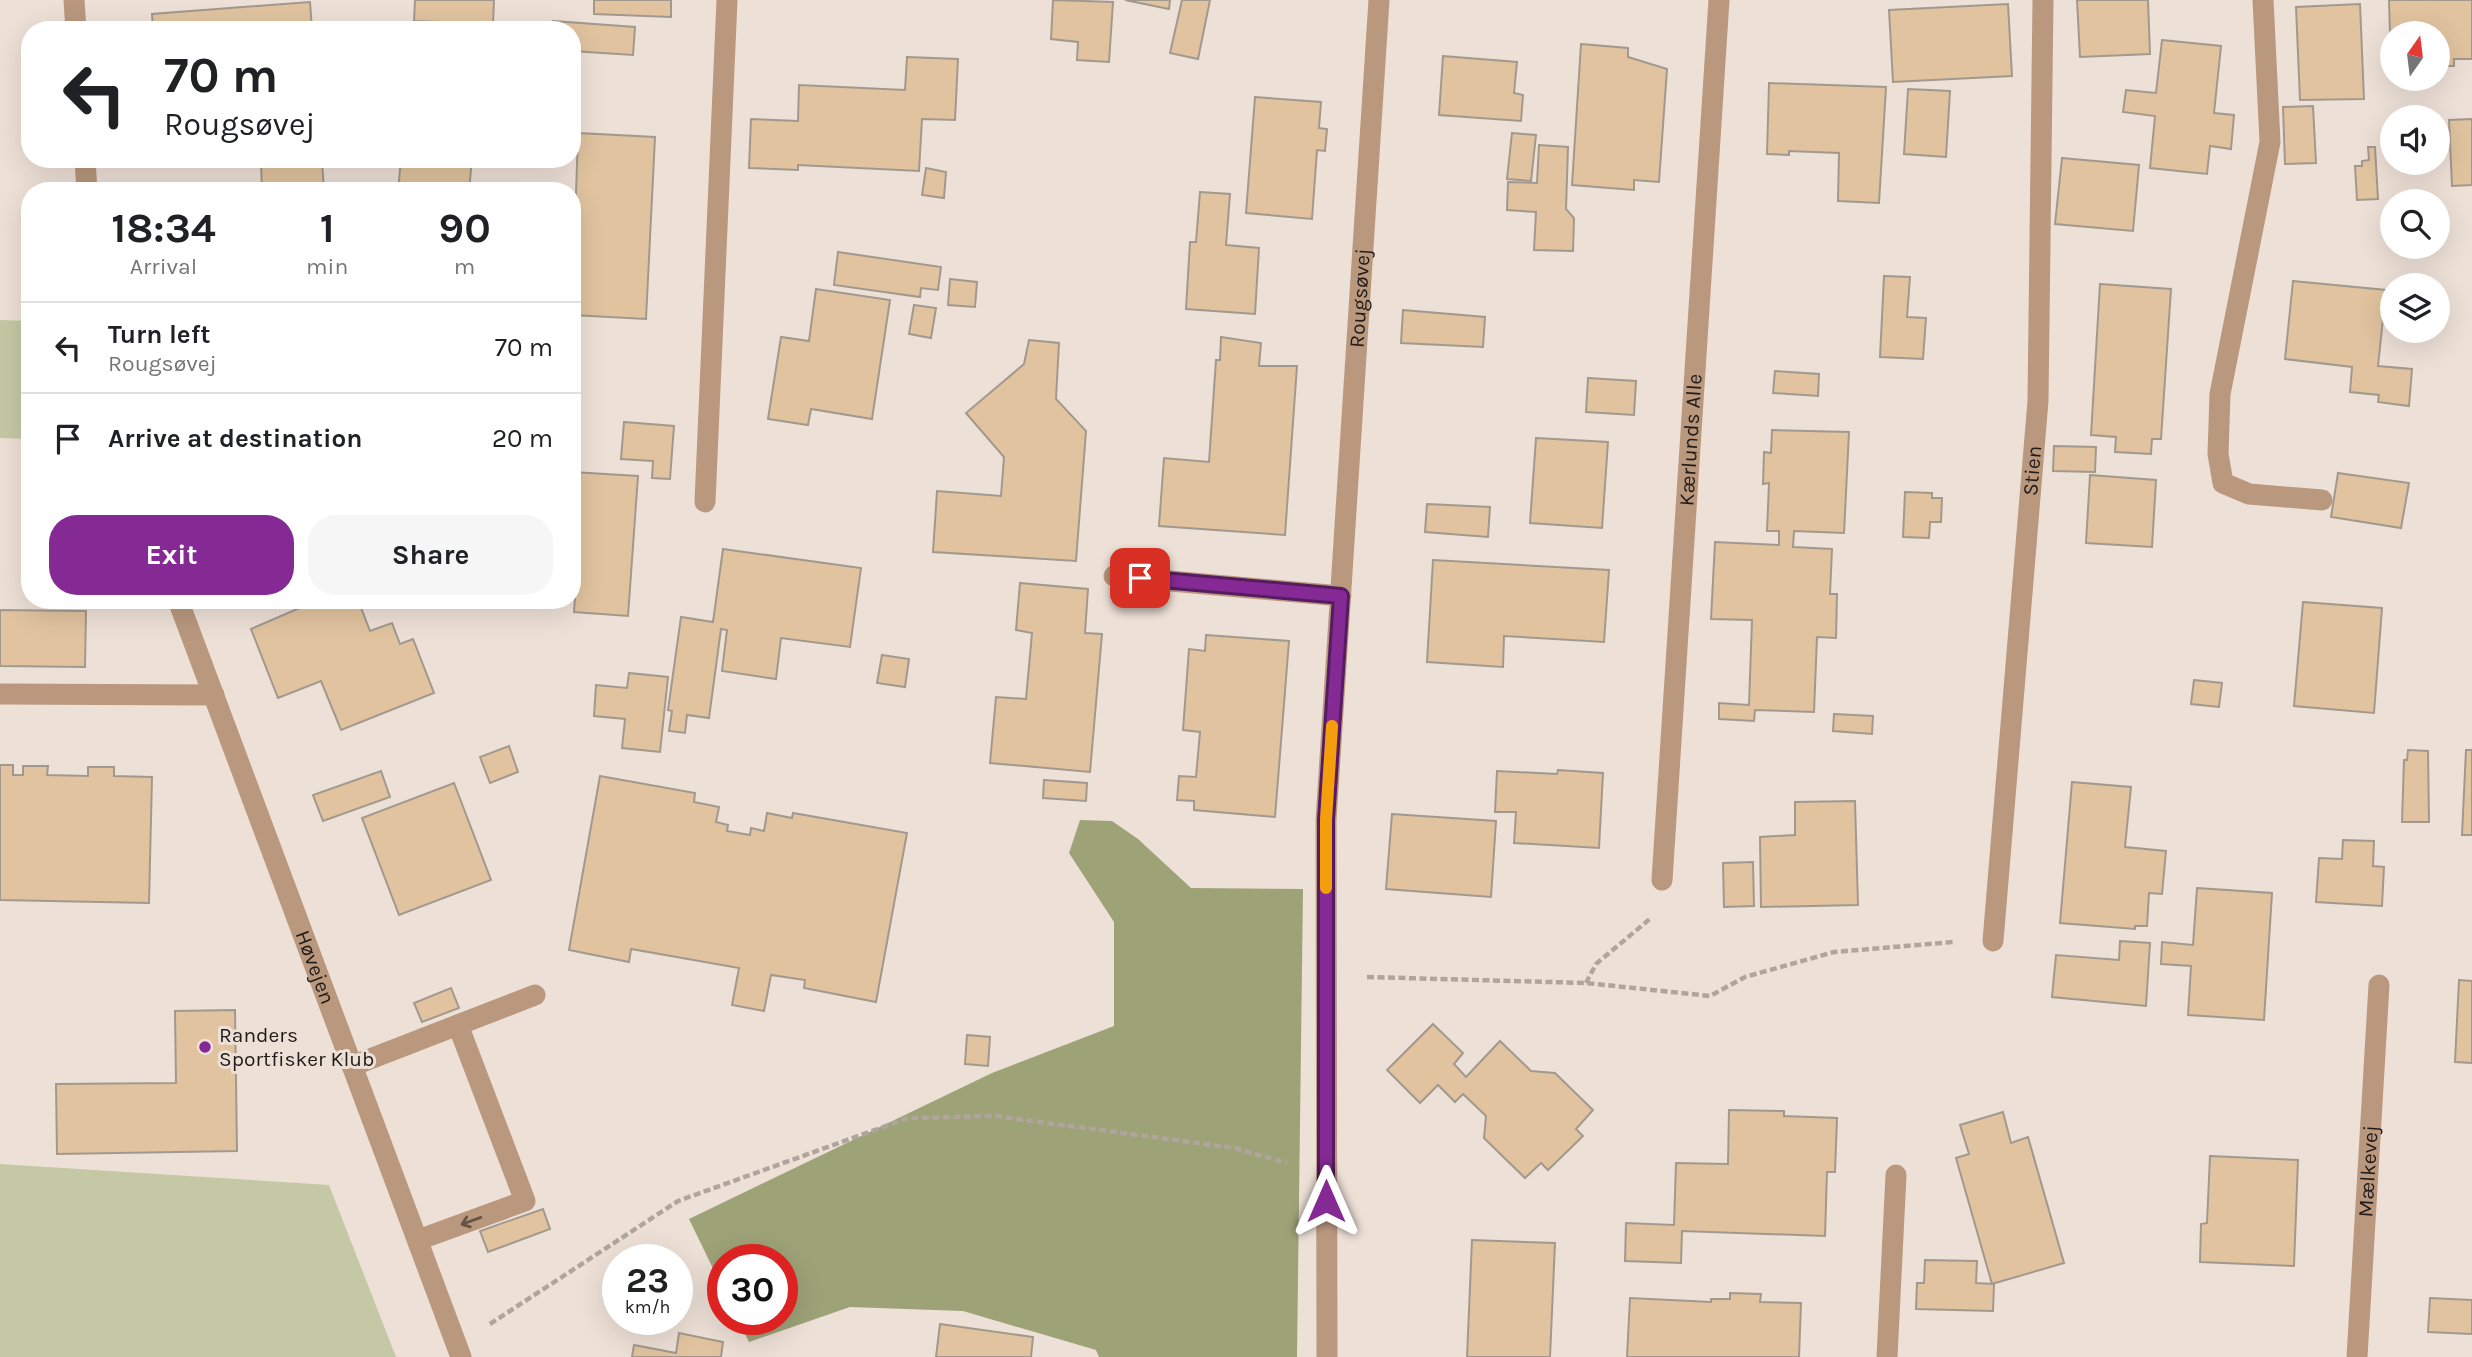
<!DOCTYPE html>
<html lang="en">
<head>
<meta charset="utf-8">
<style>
  :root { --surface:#fff; --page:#f6f6f6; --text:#202124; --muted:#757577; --line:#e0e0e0; --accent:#852994 }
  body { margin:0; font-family:Karla,sans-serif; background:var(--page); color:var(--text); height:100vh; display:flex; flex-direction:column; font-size:26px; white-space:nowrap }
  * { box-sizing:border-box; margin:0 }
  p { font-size:23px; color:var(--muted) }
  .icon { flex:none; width:38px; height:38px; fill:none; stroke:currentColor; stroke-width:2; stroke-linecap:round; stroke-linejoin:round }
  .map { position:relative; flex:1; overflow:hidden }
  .panel { position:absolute; left:21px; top:182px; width:560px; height:427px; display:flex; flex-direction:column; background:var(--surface); border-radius:28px; box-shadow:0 7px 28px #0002 }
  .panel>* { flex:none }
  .banner { position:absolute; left:21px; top:21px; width:560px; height:147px; border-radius:28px; box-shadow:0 7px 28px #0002; background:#fff; color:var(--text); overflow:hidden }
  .needle { width:46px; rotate:14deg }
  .buttons { position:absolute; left:2380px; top:21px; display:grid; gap:14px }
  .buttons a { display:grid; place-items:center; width:70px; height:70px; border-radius:50%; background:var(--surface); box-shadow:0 7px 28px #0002; font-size:35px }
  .speed { position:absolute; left:602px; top:1244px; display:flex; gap:14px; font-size:35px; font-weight:700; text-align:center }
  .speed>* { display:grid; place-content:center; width:91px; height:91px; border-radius:50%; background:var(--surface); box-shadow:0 7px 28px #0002; line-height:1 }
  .speed small { font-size:18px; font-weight:400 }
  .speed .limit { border:10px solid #d22; background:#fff; color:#111 }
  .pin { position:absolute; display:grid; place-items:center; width:60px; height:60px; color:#fff; margin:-30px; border-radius:14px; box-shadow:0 4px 10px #0006 }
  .me { position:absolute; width:77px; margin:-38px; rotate:0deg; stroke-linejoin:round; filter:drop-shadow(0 0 5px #0008) }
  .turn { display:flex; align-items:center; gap:24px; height:147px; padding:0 28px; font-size:32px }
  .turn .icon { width:91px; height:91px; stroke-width:2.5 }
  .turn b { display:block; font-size:49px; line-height:60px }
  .eta { display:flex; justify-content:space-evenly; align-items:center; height:119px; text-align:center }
  .eta b { font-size:42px; font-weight:700; line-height:49px }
  .cta { display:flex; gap:14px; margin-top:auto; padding:14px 28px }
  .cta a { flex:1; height:80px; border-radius:28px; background:var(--accent); color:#fff; font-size:28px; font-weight:700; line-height:80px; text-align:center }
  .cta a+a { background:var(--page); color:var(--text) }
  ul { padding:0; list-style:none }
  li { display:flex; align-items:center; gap:21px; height:91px; padding:0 28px; border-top:2px solid var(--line) }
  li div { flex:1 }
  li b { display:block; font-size:26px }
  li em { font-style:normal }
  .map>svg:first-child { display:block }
  .green { fill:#c4c8a4 }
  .forest { fill:#9da277 }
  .building { fill:#e1c39f; stroke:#a2998e; stroke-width:2 }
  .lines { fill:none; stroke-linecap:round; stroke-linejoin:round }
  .path { stroke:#afa59d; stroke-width:4.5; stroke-dasharray:7 3.5; stroke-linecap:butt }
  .minor { stroke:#b9987e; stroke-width:21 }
  .oneway { stroke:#655446 }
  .route-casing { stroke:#561b60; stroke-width:18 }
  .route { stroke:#852994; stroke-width:12 }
  .slow { stroke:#f59e0b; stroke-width:12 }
  .poi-dot { fill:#852994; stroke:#ede0d7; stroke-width:2.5 }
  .labels { text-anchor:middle; stroke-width:6; stroke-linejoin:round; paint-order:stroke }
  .street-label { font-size:21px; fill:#211c19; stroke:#ede0d7 }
  .poi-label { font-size:21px; fill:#211c19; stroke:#ede0d7; text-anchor:start }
</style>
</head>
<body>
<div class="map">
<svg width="2472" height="1357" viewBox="0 0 2472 1357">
  <rect width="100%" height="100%" fill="#ede0d7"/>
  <!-- green -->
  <g class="green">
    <path d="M 0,320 L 30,321 L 30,439 L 0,438 Z"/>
    <path d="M 0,1164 L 329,1185 L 396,1357 L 0,1357 Z"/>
  </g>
  <!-- forest -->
  <path class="forest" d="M 1080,820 L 1112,821 L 1138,839 L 1191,888 L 1303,889 L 1297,1357 L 1099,1357 L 1096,1350 L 963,1311 L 850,1307 L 749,1342 L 738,1320 L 782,1320 L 782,1260 L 723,1260 L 723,1289 L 689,1219 L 992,1073 L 1114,1026 L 1114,922 L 1069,853 Z"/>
  <!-- building -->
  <g class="building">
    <path d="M 415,0 L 494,0 L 493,24 L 414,21 Z"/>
    <path d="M 594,0 L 671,0 L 671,17 L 594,14 Z"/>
    <path d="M 1053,0 L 1113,2 L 1109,62 L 1077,60 L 1078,42 L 1051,39 Z"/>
    <path d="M 1125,0 L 1170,0 L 1169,9 Z"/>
    <path d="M 1182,0 L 1210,0 L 1198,59 L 1170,53 Z"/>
    <path d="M 2077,0 L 2148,0 L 2150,54 L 2080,57 Z"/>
    <path d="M 2389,0 L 2472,0 L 2472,59 L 2454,59 L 2454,66 L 2438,66 L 2438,33 L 2392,33 L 2391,68 Z"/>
    <path d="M 310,2 L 312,30 L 153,30 L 152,14 Z"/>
    <path d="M 2008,4 L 2012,76 L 1893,82 L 1889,10 Z"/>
    <path d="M 2360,4 L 2364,99 L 2300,100 L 2296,7 Z"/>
    <path d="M 553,21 L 635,27 L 633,55 L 572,51 L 572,30 L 552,30 Z"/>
    <path d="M 2162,40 L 2221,46 L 2214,113 L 2234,115 L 2231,149 L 2210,146 L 2207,174 L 2150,168 L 2155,116 L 2123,112 L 2126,90 L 2156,93 Z"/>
    <path d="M 1581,44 L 1628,48 L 1628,57 L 1667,69 L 1659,182 L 1634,180 L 1634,190 L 1572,185 Z"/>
    <path d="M 1443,56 L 1517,62 L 1514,93 L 1523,95 L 1521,121 L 1439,115 Z"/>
    <path d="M 907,57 L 958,59 L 955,120 L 922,119 L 919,171 L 798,165 L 798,170 L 749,168 L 751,119 L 798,121 L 799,85 L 905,90 Z"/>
    <path d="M 1769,83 L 1886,87 L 1879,203 L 1838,201 L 1839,153 L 1789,151 L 1789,155 L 1767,154 Z"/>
    <path d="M 1908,89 L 1950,91 L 1946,157 L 1904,154 Z"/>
    <path d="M 1255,97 L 1321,102 L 1319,128 L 1327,129 L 1325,151 L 1317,150 L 1312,219 L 1246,213 Z"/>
    <path d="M 2313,106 L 2316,163 L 2285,164 L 2283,107 Z"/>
    <path d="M 2472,119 L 2472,185 L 2452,186 L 2449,120 Z"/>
    <path d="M 578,133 L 655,137 L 646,319 L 572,315 Z"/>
    <path d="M 1512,133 L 1536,135 L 1531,181 L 1507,179 Z"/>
    <path d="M 1539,145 L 1568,147 L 1566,209 L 1574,218 L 1573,251 L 1534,250 L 1536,212 L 1507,210 L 1508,182 L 1537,183 Z"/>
    <path d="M 2368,147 L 2375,147 L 2378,199 L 2357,200 L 2355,166 L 2362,166 L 2362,161 L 2369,160 Z"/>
    <path d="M 2062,158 L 2139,165 L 2133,231 L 2055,224 Z"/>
    <path d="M 401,159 L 472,159 L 469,191 L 398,191 Z"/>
    <path d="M 322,160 L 324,191 L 262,191 L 261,164 Z"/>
    <path d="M 926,168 L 946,172 L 944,198 L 922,195 Z"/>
    <path d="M 1200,192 L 1230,194 L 1226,245 L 1259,248 L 1255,314 L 1186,309 L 1190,242 L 1196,242 Z"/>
    <path d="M 838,252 L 941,267 L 938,290 L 921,288 L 920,297 L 834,285 Z"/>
    <path d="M 1884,276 L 1910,277 L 1907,317 L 1926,318 L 1923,359 L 1880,357 Z"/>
    <path d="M 950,279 L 977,282 L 975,307 L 948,305 Z"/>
    <path d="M 2293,281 L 2386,290 L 2378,366 L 2412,369 L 2409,406 L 2378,402 L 2379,395 L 2350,392 L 2352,367 L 2285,359 Z"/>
    <path d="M 2100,284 L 2171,289 L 2161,439 L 2152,439 L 2151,454 L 2115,452 L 2116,437 L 2091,435 Z"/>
    <path d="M 816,289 L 890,300 L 872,419 L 811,409 L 808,425 L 768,419 L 781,337 L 809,341 Z"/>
    <path d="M 914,305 L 936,308 L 931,338 L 909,334 Z"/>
    <path d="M 1403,310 L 1485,317 L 1483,347 L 1401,343 Z"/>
    <path d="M 1221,337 L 1261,343 L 1259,366 L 1297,366 L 1285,535 L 1159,526 L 1164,458 L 1209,462 L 1216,360 L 1220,360 Z"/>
    <path d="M 1029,340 L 1059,343 L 1056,399 L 1086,431 L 1076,561 L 933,552 L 937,491 L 1001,496 L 1004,457 L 966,413 L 1024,364 Z"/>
    <path d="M 1775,371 L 1819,374 L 1818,396 L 1773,393 Z"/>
    <path d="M 1588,378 L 1636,381 L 1634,415 L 1586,412 Z"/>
    <path d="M 624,422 L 674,426 L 670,479 L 652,478 L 653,461 L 621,459 Z"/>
    <path d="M 1772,430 L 1849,432 L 1844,533 L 1794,531 L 1793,547 L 1832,549 L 1830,594 L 1837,594 L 1836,638 L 1817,637 L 1814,712 L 1755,710 L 1754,721 L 1719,719 L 1719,703 L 1749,705 L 1752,620 L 1711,619 L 1715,542 L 1779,545 L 1779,531 L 1767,531 L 1769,483 L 1763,484 L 1764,452 L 1771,453 Z"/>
    <path d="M 1536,438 L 1608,442 L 1602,528 L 1530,523 Z"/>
    <path d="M 2054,446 L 2096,447 L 2095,472 L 2053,471 Z"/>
    <path d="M 572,472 L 638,476 L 628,616 L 574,612 L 580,527 L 572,527 Z"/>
    <path d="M 2338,473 L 2409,483 L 2401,528 L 2331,517 Z"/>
    <path d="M 2090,475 L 2156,480 L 2152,547 L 2086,543 Z"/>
    <path d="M 1905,492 L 1932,493 L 1932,498 L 1942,498 L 1941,522 L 1930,522 L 1929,538 L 1903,537 Z"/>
    <path d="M 1427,504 L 1490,507 L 1488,537 L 1425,532 Z"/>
    <path d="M 723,549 L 861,568 L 850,647 L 781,638 L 776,679 L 722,671 L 727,630 L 721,629 L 709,718 L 687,715 L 685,733 L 669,731 L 672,711 L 668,710 L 681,617 L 713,622 Z"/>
    <path d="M 1433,560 L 1609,570 L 1604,642 L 1504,636 L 1503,667 L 1427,662 Z"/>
    <path d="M 1020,583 L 1088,589 L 1085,633 L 1102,634 L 1090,772 L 990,763 L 996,697 L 1026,699 L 1032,633 L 1016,630 Z"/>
    <path d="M 318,600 L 358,600 L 370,631 L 392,623 L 400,644 L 413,639 L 434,693 L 341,730 L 321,681 L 278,698 L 251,629 Z"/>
    <path d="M 2303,602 L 2382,608 L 2374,713 L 2294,706 Z"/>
    <path d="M 0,610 L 86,611 L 85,667 L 0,666 Z"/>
    <path d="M 1206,635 L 1289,641 L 1275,817 L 1194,810 L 1194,801 L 1177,800 L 1179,776 L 1196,777 L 1200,732 L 1183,730 L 1189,649 L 1205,651 Z"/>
    <path d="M 882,655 L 909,659 L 905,687 L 877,683 Z"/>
    <path d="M 629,673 L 668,677 L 660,752 L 622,748 L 625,719 L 594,716 L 596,685 L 627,688 Z"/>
    <path d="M 2194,680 L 2222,683 L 2219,707 L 2191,704 Z"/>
    <path d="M 1834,714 L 1873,716 L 1872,734 L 1833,731 Z"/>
    <path d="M 509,746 L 518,772 L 490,783 L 480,757 Z"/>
    <path d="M 2408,750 L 2428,751 L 2429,822 L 2402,822 L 2404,760 L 2407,760 Z"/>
    <path d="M 2466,750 L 2472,750 L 2472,835 L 2462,835 Z"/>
    <path d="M 0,765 L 13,765 L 13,775 L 23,775 L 23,766 L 48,766 L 47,775 L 88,776 L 88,767 L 114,767 L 114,776 L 152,777 L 149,903 L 0,900 Z"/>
    <path d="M 1558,770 L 1603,773 L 1599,848 L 1514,843 L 1516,812 L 1495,812 L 1497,771 L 1557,774 Z"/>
    <path d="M 381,771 L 390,797 L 323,821 L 313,795 Z"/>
    <path d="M 600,776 L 695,793 L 694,802 L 719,807 L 716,822 L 728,825 L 727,831 L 750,835 L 751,828 L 764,831 L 767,813 L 792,818 L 793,813 L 907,833 L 876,1002 L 804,988 L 805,980 L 771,975 L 764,1011 L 732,1005 L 739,968 L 631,949 L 629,962 L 569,950 Z"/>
    <path d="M 1044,780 L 1087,783 L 1086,801 L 1043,798 Z"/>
    <path d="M 2072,782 L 2131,787 L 2125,847 L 2166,851 L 2162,894 L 2149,893 L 2147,926 L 2135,926 L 2135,929 L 2060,923 Z"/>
    <path d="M 454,783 L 491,880 L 399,915 L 362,818 Z"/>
    <path d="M 1855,801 L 1858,905 L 1761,907 L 1760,837 L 1795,835 L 1795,802 Z"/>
    <path d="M 1392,814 L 1496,821 L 1491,897 L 1386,889 Z"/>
    <path d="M 2343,840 L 2374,841 L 2373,866 L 2384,867 L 2382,906 L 2316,902 L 2319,858 L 2342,859 Z"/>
    <path d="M 1753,862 L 1754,906 L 1724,907 L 1723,863 Z"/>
    <path d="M 2197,888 L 2272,893 L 2264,1020 L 2188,1015 L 2191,966 L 2161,964 L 2162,942 L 2193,945 Z"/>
    <path d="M 2120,941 L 2150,943 L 2146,1006 L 2052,997 L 2056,955 L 2119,960 Z"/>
    <path d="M 2459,980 L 2472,981 L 2472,1063 L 2455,1062 Z"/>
    <path d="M 451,988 L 459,1008 L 422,1022 L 414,1003 Z"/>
    <path d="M 235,1010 L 237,1151 L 57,1154 L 56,1084 L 176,1083 L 175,1011 Z"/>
    <path d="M 1433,1024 L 1463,1053 L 1454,1064 L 1466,1077 L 1500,1041 L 1531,1071 L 1555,1073 L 1593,1110 L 1576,1129 L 1583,1136 L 1548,1170 L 1541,1163 L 1525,1178 L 1484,1138 L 1486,1116 L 1463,1094 L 1455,1102 L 1438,1085 L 1420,1103 L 1387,1070 Z"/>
    <path d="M 967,1035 L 990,1037 L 988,1066 L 965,1064 Z"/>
    <path d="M 1729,1110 L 1784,1111 L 1784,1116 L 1837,1118 L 1835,1172 L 1827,1172 L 1825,1236 L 1682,1231 L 1681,1263 L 1625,1261 L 1626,1223 L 1674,1225 L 1676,1163 L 1728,1164 Z"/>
    <path d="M 2003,1112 L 2011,1143 L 2028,1137 L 2064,1263 L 1992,1284 L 1956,1158 L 1969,1154 L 1960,1125 Z"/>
    <path d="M 2210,1156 L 2298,1160 L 2294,1266 L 2200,1262 L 2201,1224 L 2207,1223 Z"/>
    <path d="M 543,1209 L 550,1229 L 488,1252 L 480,1231 Z"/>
    <path d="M 1472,1240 L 1555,1243 L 1550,1357 L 1467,1357 Z"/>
    <path d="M 1925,1260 L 1977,1261 L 1976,1283 L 1994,1284 L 1993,1311 L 1916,1309 L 1917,1283 L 1924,1283 Z"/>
    <path d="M 1730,1293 L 1761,1294 L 1760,1302 L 1801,1303 L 1799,1357 L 1627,1357 L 1630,1298 L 1711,1302 L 1711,1299 L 1730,1299 Z"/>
    <path d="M 2430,1298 L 2472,1300 L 2472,1334 L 2428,1332 Z"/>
    <path d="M 940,1324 L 1033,1337 L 1031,1357 L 936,1357 Z"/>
    <path d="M 679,1333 L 723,1342 L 721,1357 L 632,1357 L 634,1345 L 676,1353 Z"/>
  </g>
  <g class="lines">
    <!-- path -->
    <g class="path">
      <path d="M 1367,977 L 1586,983 L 1710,996 L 1745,977 L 1834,952 L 1953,942"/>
      <path d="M 1586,983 L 1596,964 L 1651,918"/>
      <path d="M 490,1324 L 678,1201 L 908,1118 L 995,1116 L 1235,1148 L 1287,1163"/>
    </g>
    <!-- minor -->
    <g class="minor">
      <path d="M 74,0 L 76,30"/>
      <path d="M 2263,0 L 2270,142 L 2220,394 L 2218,454 L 2223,483 L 2249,494 L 2322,500"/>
      <path d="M 85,159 L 87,191"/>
      <path d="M 705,502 L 727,0"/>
      <path d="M 1114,576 L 1341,596"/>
      <path id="s1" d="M 178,600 L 461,1357"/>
      <path d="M 0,694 L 214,695"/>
      <path id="s2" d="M 1662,880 L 1719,0"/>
      <path id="s3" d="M 1993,941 L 2038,401 L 2043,0"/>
      <path d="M 352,1066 L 535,995"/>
      <path d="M 418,1240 L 525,1201 L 458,1025"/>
      <path id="s4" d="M 1327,1357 L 1326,820 L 1379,0"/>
      <path d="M 1887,1357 L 1896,1175"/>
      <path id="s5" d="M 2357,1357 L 2379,985"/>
    </g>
  </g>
  <!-- one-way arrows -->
  <defs><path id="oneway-shaft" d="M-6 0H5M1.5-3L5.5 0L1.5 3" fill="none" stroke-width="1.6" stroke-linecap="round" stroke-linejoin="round" transform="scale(1.75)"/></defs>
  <use class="oneway" href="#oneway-shaft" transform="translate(471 1221) rotate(160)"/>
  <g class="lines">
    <!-- route casing -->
    <g class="route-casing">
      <path id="route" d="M 1140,578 L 1341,596 L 1326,820 L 1326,1201"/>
    </g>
    <!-- route -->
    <use href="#route" class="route"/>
    <!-- slow -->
    <path class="slow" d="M 1326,888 L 1326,820 L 1332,726"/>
  </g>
  <!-- markers -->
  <circle class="poi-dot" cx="205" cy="1047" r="7"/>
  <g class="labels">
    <!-- street labels -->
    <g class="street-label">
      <text dy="7" stroke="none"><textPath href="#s4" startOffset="1060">Rougsøvej</textPath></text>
      <text dy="7" stroke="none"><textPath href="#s2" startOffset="441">Kærlunds Alle</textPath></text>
      <text dy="7" stroke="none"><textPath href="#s3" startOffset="472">Stien</textPath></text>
      <text dy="7" stroke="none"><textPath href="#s1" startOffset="392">Høvejen</textPath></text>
      <text dy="7" stroke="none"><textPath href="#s5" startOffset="186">Mælkevej</textPath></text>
    </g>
    <!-- poi labels -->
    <g class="poi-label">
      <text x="219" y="1042">Randers<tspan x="219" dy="24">Sportfisker Klub</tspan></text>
    </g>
  </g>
</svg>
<div class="buttons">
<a><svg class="needle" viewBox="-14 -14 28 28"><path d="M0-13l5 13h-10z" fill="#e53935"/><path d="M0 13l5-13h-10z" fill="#757577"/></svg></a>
<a><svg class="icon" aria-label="sound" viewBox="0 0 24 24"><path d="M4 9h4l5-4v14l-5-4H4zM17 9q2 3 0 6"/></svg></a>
<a><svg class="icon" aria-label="search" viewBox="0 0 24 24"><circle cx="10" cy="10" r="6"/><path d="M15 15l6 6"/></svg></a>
<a><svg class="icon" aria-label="layers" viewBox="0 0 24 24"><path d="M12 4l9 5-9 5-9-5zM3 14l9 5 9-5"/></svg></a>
</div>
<div class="speed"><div>23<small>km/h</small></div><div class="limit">30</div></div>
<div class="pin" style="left:1140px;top:578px;background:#d93025"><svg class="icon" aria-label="arrive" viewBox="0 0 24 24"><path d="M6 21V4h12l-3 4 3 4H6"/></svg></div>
<svg class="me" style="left:1326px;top:1201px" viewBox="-20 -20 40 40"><path d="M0-17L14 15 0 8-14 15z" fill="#852994" stroke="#fff" stroke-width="4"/></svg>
<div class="banner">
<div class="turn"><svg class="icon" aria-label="left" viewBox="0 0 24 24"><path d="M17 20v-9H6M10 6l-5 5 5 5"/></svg><div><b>70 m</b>Rougsøvej</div></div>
</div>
<section class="panel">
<div class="eta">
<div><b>18:34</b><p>Arrival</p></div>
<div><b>1</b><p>min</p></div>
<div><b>90</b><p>m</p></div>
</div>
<ul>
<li><svg class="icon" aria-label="left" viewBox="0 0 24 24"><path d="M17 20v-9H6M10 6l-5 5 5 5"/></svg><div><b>Turn left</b><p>Rougsøvej</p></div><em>70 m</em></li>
<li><svg class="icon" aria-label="arrive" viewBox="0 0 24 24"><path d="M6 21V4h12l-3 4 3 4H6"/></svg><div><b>Arrive at destination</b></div><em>20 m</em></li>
</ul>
<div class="cta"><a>Exit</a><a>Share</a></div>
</section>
</div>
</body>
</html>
